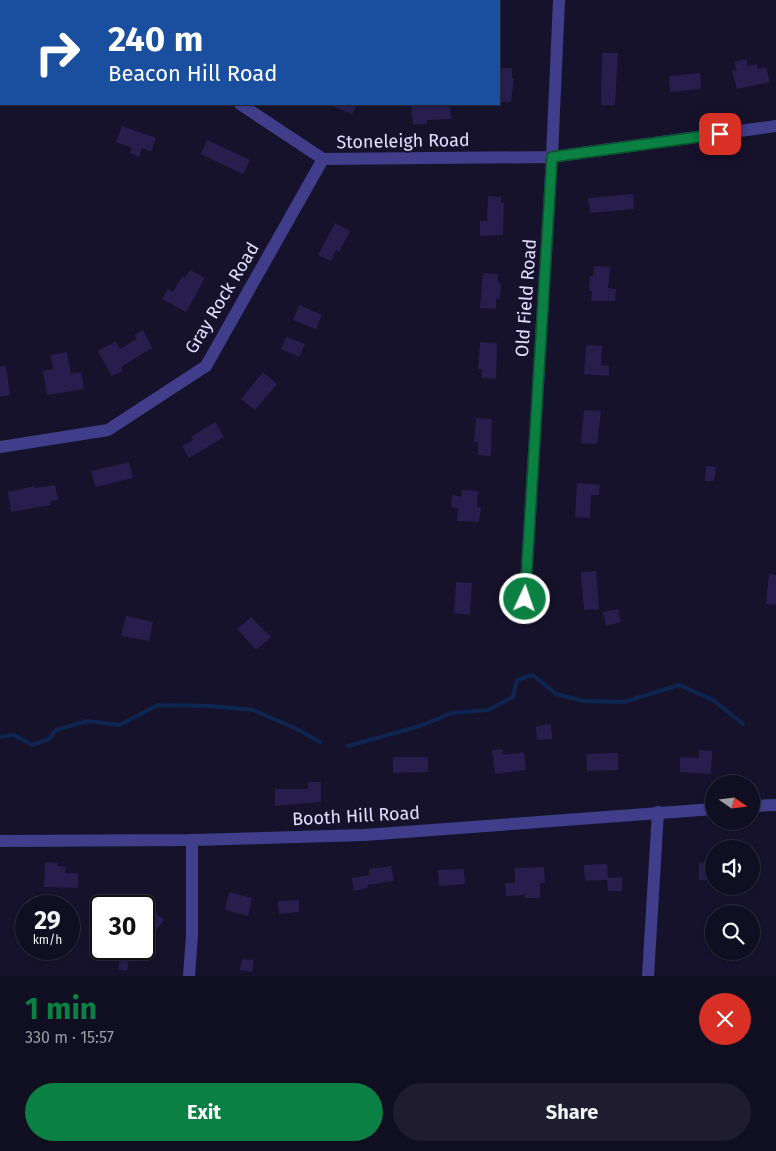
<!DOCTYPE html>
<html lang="en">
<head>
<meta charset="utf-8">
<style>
  :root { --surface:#100e21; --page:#1e1c2e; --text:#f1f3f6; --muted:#9c9ca5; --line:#302e3f; --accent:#0b8043 }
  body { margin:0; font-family:"Fira Sans",sans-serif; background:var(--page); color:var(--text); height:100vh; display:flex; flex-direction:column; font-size:19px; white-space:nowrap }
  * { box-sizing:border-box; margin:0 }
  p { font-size:16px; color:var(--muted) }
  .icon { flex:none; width:28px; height:28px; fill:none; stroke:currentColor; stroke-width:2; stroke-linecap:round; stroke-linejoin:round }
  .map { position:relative; height:976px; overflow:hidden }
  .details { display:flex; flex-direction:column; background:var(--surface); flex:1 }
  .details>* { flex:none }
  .banner { position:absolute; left:0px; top:0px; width:500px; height:105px; box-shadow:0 1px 4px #0004,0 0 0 1px var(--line); background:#1a4fa0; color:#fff; overflow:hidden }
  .needle { width:32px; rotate:104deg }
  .tools { position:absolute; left:705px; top:775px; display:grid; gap:10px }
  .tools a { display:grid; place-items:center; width:55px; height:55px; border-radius:50%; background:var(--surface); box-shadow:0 1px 4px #0004,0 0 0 1px var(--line); font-size:25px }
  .speed { position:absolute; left:15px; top:895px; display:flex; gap:10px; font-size:25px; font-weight:700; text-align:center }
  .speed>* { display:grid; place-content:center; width:65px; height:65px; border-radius:50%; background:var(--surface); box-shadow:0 1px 4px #0004,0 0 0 1px var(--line); line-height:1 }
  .speed small { font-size:12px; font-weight:400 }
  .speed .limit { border:2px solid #111; border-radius:8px; background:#fff; color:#111 }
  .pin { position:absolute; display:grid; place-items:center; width:42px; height:42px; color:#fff; margin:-21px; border-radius:10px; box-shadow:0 2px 8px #0006 }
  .me { position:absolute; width:55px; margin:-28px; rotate:3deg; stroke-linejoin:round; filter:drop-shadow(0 0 4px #0008) }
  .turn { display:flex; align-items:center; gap:18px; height:105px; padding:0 25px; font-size:22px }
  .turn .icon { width:65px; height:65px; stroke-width:2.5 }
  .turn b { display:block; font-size:35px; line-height:42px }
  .round { display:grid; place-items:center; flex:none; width:52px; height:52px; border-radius:26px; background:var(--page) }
  .overview { display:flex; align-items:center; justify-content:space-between; height:85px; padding:0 25px }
  h1 { font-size:30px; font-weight:700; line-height:38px; color:var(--accent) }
  .action { display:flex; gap:10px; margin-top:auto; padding:10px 25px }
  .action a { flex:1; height:58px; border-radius:30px; background:var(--accent); color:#fff; font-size:20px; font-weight:700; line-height:58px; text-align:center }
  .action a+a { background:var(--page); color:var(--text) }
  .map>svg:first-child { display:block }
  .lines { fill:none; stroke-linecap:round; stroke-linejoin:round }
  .stream { stroke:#0e254f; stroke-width:4 }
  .building { fill:#271e4d }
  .minor { stroke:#403d8a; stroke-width:12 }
  .route-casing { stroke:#07532c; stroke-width:12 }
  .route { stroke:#0b8043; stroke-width:9 }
  .labels { text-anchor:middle; stroke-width:4; stroke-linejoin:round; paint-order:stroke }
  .street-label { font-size:18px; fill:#e1ddff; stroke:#16122c }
</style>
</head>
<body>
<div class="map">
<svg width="776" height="976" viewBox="0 0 776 976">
  <rect width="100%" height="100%" fill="#16122c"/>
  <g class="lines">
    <!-- stream -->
    <g class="stream">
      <path d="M 0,737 L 14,735 L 32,745 L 49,739 L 56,730 L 87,721 L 119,725 L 158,705 L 211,706 L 253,710 L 299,730 L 320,742"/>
      <path d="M 348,746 L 420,726 L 452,713 L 488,710 L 513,697 L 517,680 L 533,675 L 556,694 L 583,701 L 624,702 L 679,685 L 713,700 L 743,724"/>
    </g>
  </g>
  <!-- building -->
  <g class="building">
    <path d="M 602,53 L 618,53 L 615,105 L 601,105 Z"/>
    <path d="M 746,59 L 748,66 L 756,64 L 758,69 L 766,67 L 770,82 L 737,89 L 732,71 L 737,70 L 734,62 Z"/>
    <path d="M 499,68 L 512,68 L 512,78 L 514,78 L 511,102 L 499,102 Z"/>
    <path d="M 700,73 L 701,89 L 670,92 L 669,76 Z"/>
    <path d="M 327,104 L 357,104 L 352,114 Z"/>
    <path d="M 411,104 L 450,104 L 451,119 L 427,120 L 427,124 L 413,125 Z"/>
    <path d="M 122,126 L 156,138 L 151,152 L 142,148 L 139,157 L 130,153 L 132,148 L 116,142 Z"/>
    <path d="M 207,140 L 250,160 L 243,174 L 201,154 Z"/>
    <path d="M 633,194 L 634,209 L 590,213 L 588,198 Z"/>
    <path d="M 488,196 L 501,197 L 501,203 L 504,203 L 503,235 L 480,236 L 480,221 L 487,221 Z"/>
    <path d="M 335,223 L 350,231 L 339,252 L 336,250 L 331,261 L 318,255 Z"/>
    <path d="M 594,266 L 610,267 L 608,288 L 616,289 L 615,301 L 591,301 L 592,291 L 589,291 L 590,276 L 593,276 Z"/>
    <path d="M 190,270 L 205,278 L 186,312 L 162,299 L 168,289 L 173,292 L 182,276 L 185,278 Z"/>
    <path d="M 483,273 L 498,274 L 498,283 L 501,283 L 500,299 L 496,299 L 496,309 L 480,308 Z"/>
    <path d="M 299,305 L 322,315 L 316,329 L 293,320 Z"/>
    <path d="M 143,330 L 152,348 L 121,367 L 123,371 L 112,376 L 98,351 L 116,341 L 120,349 L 137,339 L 134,335 Z"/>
    <path d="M 286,337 L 305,344 L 299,357 L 281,349 Z"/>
    <path d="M 480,342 L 497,343 L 496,379 L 481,378 L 482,369 L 478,369 Z"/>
    <path d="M 586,345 L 602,346 L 601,365 L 609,366 L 609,376 L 584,374 Z"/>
    <path d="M 67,352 L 71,374 L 81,372 L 84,389 L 47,395 L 43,371 L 53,369 L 51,355 Z"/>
    <path d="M 0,366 L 6,366 L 10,395 L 0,397 Z"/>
    <path d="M 263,372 L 277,384 L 255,410 L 241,399 Z"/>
    <path d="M 584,410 L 601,411 L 597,444 L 581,443 Z"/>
    <path d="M 476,418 L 492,419 L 491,456 L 478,455 L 478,442 L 474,442 Z"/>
    <path d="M 215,422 L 224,437 L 189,458 L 182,446 L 193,440 L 191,437 Z"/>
    <path d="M 129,462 L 133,478 L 95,487 L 91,471 Z"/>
    <path d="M 706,466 L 716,467 L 714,481 L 705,481 Z"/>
    <path d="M 577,483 L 600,485 L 599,495 L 591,495 L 590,518 L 575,517 Z"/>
    <path d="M 55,485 L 58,500 L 50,501 L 51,505 L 11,512 L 8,492 L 35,486 L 35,488 Z"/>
    <path d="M 462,490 L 478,491 L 477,507 L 481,507 L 479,522 L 457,521 L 458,508 L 451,507 L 452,495 L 461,497 Z"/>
    <path d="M 596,571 L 599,609 L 584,610 L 581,572 Z"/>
    <path d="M 769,574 L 776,575 L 776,605 L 766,604 Z"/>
    <path d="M 456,582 L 472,583 L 470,615 L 454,613 Z"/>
    <path d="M 618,609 L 621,622 L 606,626 L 603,612 Z"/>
    <path d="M 126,616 L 153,622 L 149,641 L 121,636 Z"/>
    <path d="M 251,617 L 271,637 L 256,650 L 237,629 Z"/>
    <path d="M 551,724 L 552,739 L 537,740 L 536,726 Z"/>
    <path d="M 502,749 L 503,755 L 524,752 L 526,770 L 495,774 L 492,750 Z"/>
    <path d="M 699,750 L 712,751 L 711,774 L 680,772 L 680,757 L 699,758 Z"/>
    <path d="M 618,753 L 618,770 L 587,771 L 586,754 Z"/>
    <path d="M 393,757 L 428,757 L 428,772 L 393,773 Z"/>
    <path d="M 308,782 L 321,782 L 321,802 L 275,806 L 275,789 L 308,789 Z"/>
    <path d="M 45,862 L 58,863 L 58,866 L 66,867 L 65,873 L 78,873 L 78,888 L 44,887 Z"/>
    <rect x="699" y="863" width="15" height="17"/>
    <path d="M 607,864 L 608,878 L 622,877 L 622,891 L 608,891 L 607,880 L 585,881 L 584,865 Z"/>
    <path d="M 391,866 L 394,881 L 367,885 L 368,888 L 354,891 L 352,878 L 369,875 L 369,869 Z"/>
    <path d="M 544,867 L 545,883 L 540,883 L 540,898 L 525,898 L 525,895 L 506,896 L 505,883 L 515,883 L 515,868 Z"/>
    <path d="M 464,869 L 465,884 L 439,886 L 438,870 Z"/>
    <path d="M 229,892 L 252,898 L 248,916 L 225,910 Z"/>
    <path d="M 35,897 L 62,899 L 62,906 L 34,906 Z"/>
    <path d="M 299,900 L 299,912 L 279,914 L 278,901 Z"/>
    <path d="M 144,904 L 164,920 L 154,933 L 144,925 Z"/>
    <path d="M 242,959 L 254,960 L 252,972 L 240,970 Z"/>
    <path d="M 120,960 L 129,962 L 127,971 L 118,969 Z"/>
  </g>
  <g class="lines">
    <!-- minor -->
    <g class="minor">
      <path d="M 218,1 L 218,0"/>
      <path d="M 0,41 L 1,41"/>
      <path d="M 240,104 L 323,159 L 552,157 L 776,126"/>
      <path d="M 0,447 L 108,430 L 206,366 L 323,159"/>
      <path d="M 525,599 L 552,157 L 559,0"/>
      <path d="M 751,806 L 776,805"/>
      <path d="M 0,841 L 192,840 L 364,835 L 714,809"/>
      <path d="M 189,976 L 192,935 L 192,840"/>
      <path d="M 648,976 L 658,812"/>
    </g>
  </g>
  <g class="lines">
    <!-- route casing -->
    <g class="route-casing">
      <path id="route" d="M 525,599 L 552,157 L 720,134"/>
    </g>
    <!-- route -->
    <use href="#route" class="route"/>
  </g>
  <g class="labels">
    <!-- street labels -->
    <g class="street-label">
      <text transform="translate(403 141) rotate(-1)" y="6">Stoneleigh Road</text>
      <text transform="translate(222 298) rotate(-59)" y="6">Gray Rock Road</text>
      <text transform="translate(526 298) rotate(-86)" y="6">Old Field Road</text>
      <text transform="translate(356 816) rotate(-3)" y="6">Booth Hill Road</text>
    </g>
  </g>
</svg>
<div class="tools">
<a><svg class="needle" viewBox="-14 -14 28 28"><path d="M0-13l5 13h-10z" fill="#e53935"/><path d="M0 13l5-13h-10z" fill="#9c9ca5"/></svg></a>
<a><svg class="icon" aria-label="sound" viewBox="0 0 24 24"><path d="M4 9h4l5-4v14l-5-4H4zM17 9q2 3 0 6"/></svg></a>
<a><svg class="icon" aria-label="search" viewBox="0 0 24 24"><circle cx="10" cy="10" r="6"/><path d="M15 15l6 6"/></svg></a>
</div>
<div class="speed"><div>29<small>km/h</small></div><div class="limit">30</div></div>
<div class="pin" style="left:720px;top:134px;background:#d93025"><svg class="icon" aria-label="arrive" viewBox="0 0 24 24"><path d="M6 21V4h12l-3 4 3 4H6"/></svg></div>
<svg class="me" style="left:525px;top:599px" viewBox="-20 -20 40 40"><circle r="17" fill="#0b8043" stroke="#fff" stroke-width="3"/><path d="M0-11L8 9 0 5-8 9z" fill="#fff"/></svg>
<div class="banner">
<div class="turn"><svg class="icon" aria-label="right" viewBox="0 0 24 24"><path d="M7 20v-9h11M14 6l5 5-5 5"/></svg><div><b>240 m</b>Beacon Hill Road</div></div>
</div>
</div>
<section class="details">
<div class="overview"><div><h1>1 min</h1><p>330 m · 15:57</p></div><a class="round" style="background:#d93025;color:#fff"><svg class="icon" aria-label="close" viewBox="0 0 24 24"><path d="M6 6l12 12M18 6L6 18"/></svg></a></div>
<div class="action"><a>Exit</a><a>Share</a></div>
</section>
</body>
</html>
